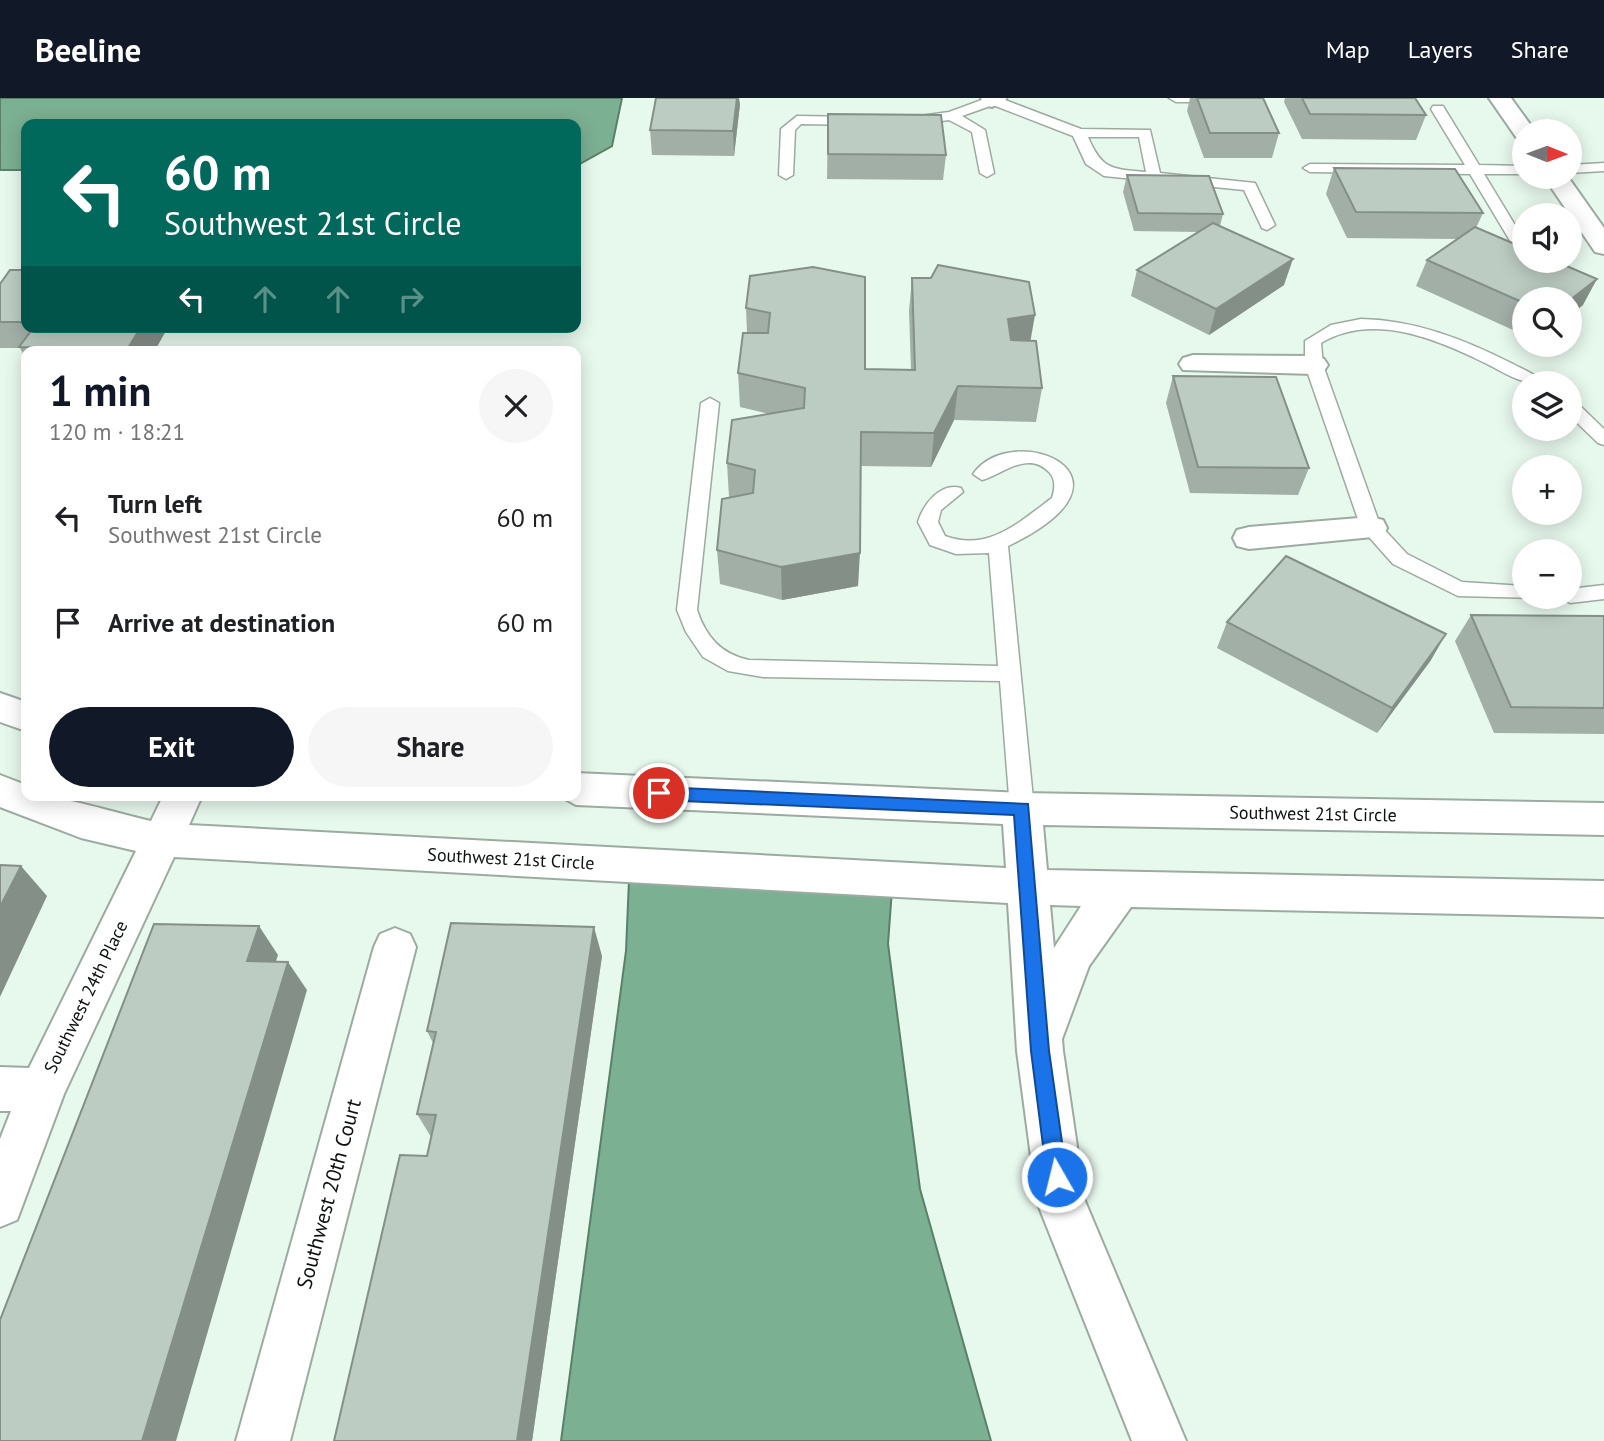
<!DOCTYPE html>
<html lang="en">
<head>
<meta charset="utf-8">
<style>
  :root { --surface:#fff; --page:#f6f6f6; --text:#202124; --muted:#757577; --accent:#111827 }
  body { margin:0; font-family:"PT Sans",sans-serif; background:var(--page); color:var(--text); height:100vh; display:flex; flex-direction:column; font-size:26px; white-space:nowrap }
  * { box-sizing:border-box; margin:0 }
  p { font-size:23px; color:var(--muted) }
  .icon { flex:none; width:38px; height:38px; fill:none; stroke:currentColor; stroke-width:2; stroke-linecap:round; stroke-linejoin:round }
  .map { position:relative; flex:1; overflow:hidden }
  .sheet { position:absolute; left:21px; top:248px; width:560px; height:455px; display:flex; flex-direction:column; background:var(--surface); border-radius:14px; box-shadow:0 4px 18px #0003 }
  .sheet>* { flex:none }
  .banner { position:absolute; left:21px; top:21px; width:560px; height:214px; border-radius:14px; box-shadow:0 4px 18px #0003; background:#00695c; color:#fff; overflow:hidden }
  .needle { width:46px; rotate:91deg }
  .tools { position:absolute; left:1512px; top:21px; display:grid; gap:14px }
  .tools a { display:grid; place-items:center; width:70px; height:70px; border-radius:50%; background:var(--surface); box-shadow:0 4px 18px #0003; font-size:35px }
  .pin { position:absolute; display:grid; place-items:center; width:60px; height:60px; color:#fff; margin:-30px; border:4px solid #fff; border-radius:50%; box-shadow:0 2px 7px #0007 }
  .me { position:absolute; width:77px; margin:-38px; rotate:352deg; stroke-linejoin:round; filter:drop-shadow(0 0 5px #0008) }
  .turn { display:flex; align-items:center; gap:24px; height:147px; padding:0 28px; font-size:32px }
  .turn .icon { width:91px; height:91px; stroke-width:2.5 }
  .turn b { display:block; font-size:49px; line-height:60px }
  .lanes { display:flex; align-items:center; height:66px; padding:0 28px; background:#0003; justify-content:center; gap:35px; direction:ltr }
  .lanes .off { opacity:.35 }
  .round { display:grid; place-items:center; flex:none; width:74px; height:74px; border-radius:37px; background:var(--page) }
  .summary { display:flex; align-items:center; justify-content:space-between; height:119px; padding:0 28px }
  h1 { font-size:42px; font-weight:800; line-height:52px; color:var(--accent) }
  .primary-button { display:flex; gap:14px; margin-top:auto; padding:14px 28px }
  .primary-button a { flex:1; height:80px; border-radius:42px; background:var(--accent); color:#fff; font-size:28px; font-weight:800; line-height:80px; text-align:center }
  .primary-button a+a { background:var(--page); color:var(--text) }
  ul { padding:0; list-style:none }
  li { display:flex; align-items:center; gap:21px; height:105px; padding:0 28px }
  li div { flex:1 }
  li b { display:block; font-size:26px }
  li em { font-style:normal }
  header { display:flex; align-items:center; gap:42px; box-sizing:border-box; height:98px; padding:0 35px; background:var(--accent); color:#fff }
  header strong { font-size:33px }
  nav { display:flex; gap:38px; margin-inline-start:auto; font-size:24px }
  .map>svg:first-child { display:block }
  .water { fill:#7cb092; stroke:#5a806a; stroke-width:2 }
  .lines { fill:none; stroke-linecap:round; stroke-linejoin:round }
  .lane-casing { stroke:#9caba1; stroke-width:3 }
  .street-casing { stroke:#9caba1; stroke-width:4 }
  .lane { fill:#fff; fill-rule:evenodd }
  .street { fill:#fff; fill-rule:evenodd }
  .wall { fill:#a2afa7 }
  .shaded-wall { fill:#848f88 }
  .building { fill:#bcccc2; stroke:#848f88; stroke-width:2 }
  .route { fill:#1a73e8; stroke:#114b97; stroke-width:2 }
  .labels { text-anchor:middle; stroke-width:5; stroke-linejoin:round; paint-order:stroke }
  .street-label { font-size:18px; fill:#0c110e; stroke:#fff }
  .near-street-label { font-size:21px; fill:#0c110e; stroke:#fff }
</style>
</head>
<body>
<header>
<strong>Beeline</strong>
<nav><a>Map</a><a>Layers</a><a>Share</a></nav>
</header>
<div class="map">
<svg width="1604" height="1343" viewBox="0 0 1604 1343">
  <rect width="100%" height="100%" fill="#e7f8ed"/>
  <!-- water -->
  <g class="water">
    <path d="M 0,0 L 622,0 L 612,48 L 576,68 L 576,26 L 26,26 L 26,72 L 0,72 Z"/>
    <path d="M 629,782 L 892,791 L 888,846 L 920,1091 L 991,1343 L 561,1343 L 626,853 Z"/>
  </g>
  <g class="lines">
    <!-- lane casing -->
    <g class="lane-casing">
      <g id="lane">
        <path d="M 987,0 L 1007,0 L 1005,2 L 1081,31 L 1150,32 L 1160,75 L 1255,85 L 1275,127 L 1267,132 L 1262,130 L 1244,92 L 1104,78 L 1086,66 L 1073,38 L 993,7 L 962,18 L 985,32 L 994,75 L 987,79 L 980,75 L 972,34 L 949,22 L 913,27 L 906,23 L 913,19 L 949,14 ZM 1088,39 L 1139,39 L 1146,74 C 1112,71 1102,72 1088,39 Z"/>
        <path d="M 1169,0 L 1241,0 L 1234,4 L 1176,4 Z"/>
        <path d="M 1433,8 L 1443,8 L 1479,67 L 1524,68 L 1524,76 L 1484,76 L 1524,142 L 1524,152 L 1515,151 L 1470,76 L 1310,74 L 1303,70 L 1310,66 L 1465,67 L 1431,11 Z"/>
        <path d="M 797,18 L 857,19 L 864,23 L 857,27 L 801,26 L 795,32 L 793,77 L 786,81 L 779,77 L 781,31 Z"/>
        <path d="M 1604,65 L 1604,73 L 1570,75 L 1570,67 Z"/>
        <path d="M 1361,221 C 1415,222 1463,241 1511,265 C 1522,271 1536,276 1544,285 C 1518,286 1508,276 1485,265 C 1436,241 1373,214 1321,245 L 1323,267 L 1380,427 L 1407,456 L 1462,484 L 1524,488 L 1524,499 L 1531,500 L 1458,498 L 1393,466 L 1361,430 L 1305,267 L 1305,243 L 1331,227 Z"/>
        <path d="M 710,300 L 719,305 L 697,512 C 706,539 721,556 749,562 L 998,568 L 989,455 L 956,456 L 930,447 L 918,424 C 923,407 940,384 961,390 L 963,394 L 941,412 L 938,424 L 945,438 C 988,454 1018,425 1052,400 C 1055,391 1056,381 1049,374 C 1028,352 1003,376 982,382 L 973,376 C 1012,320 1155,378 1008,448 L 1034,711 L 1030,718 L 1022,720 L 1014,718 L 1010,711 L 1000,583 L 763,579 L 728,573 L 703,559 L 686,534 L 677,512 L 701,305 Z"/>
        <path d="M 1570,303 L 1576,304 L 1604,331 L 1604,347 L 1598,345 L 1570,318 Z"/>
        <path d="M 1604,487 L 1604,501 L 1570,505 L 1560,499 L 1570,499 L 1570,491 Z"/>
      </g>
    </g>
    <!-- street casing -->
    <g class="street-casing">
      <g id="street">
        <path d="M 981,0 L 1003,0 L 1003,2 L 992,9 L 984,7 Z"/>
        <path d="M 1489,0 L 1511,0 L 1535,33 L 1524,33 L 1524,41 L 1516,39 Z"/>
        <path d="M 1544,79 L 1568,79 L 1604,130 L 1604,156 L 1595,154 Z"/>
        <path d="M 1193,257 L 1314,258 L 1324,261 L 1328,267 L 1324,273 L 1314,276 L 1183,272 L 1179,266 L 1183,260 Z"/>
        <path d="M 1371,419 L 1383,422 L 1387,430 L 1383,438 L 1249,451 L 1237,448 L 1233,440 L 1237,432 L 1249,429 Z"/>
        <path d="M 0,595 L 26,604 L 26,633 L 0,624 Z"/>
        <path d="M 576,675 L 1022,695 L 1604,705 L 1604,737 L 1043,727 L 1047,772 L 1604,783 L 1604,819 L 1131,809 L 1089,868 L 1062,941 L 1063,953 L 1085,1103 L 1186,1343 L 1132,1343 L 1037,1104 L 1017,953 L 1008,805 L 174,759 L 64,996 L 17,1122 L 0,1129 L 0,1041 L 11,1013 L 0,1013 L 0,969 L 29,970 L 136,753 L 81,740 L 0,709 L 0,677 L 26,687 L 26,698 C 68,698 110,714 151,723 L 163,698 L 202,698 L 189,727 L 1006,770 L 1003,726 L 576,707 L 560,698 L 576,698 ZM 1050,807 L 1081,808 L 1054,850 Z"/>
        <path d="M 395,830 L 410,836 L 416,849 L 290,1343 L 236,1343 L 374,849 L 380,836 Z"/>
      </g>
    </g>
    <!-- lane -->
    <use href="#lane" class="lane"/>
    <!-- street -->
    <use href="#street" class="street"/>
  </g>
  <!-- wall -->
  <g class="wall">
    <path d="M 1190,0 L 1263,0 L 1279,35 L 1272,60 L 1204,60 L 1187,13 Z"/>
    <path d="M 1285,0 L 1415,0 L 1426,17 L 1416,42 L 1302,41 L 1284,4 Z"/>
    <path d="M 740,6 L 734,58 L 652,57 L 650,32 Z"/>
    <path d="M 828,16 L 946,57 L 943,82 L 827,81 Z"/>
    <path d="M 1334,70 L 1483,115 L 1476,130 L 1583,207 L 1570,217 L 1570,201 L 1524,201 L 1524,237 L 1416,188 L 1427,162 L 1458,141 L 1347,140 L 1326,96 Z"/>
    <path d="M 1127,77 L 1223,116 L 1220,128 L 1284,187 L 1209,237 L 1131,198 L 1137,172 L 1199,134 L 1134,133 L 1123,94 Z"/>
    <path d="M 26,172 L 26,229 L 168,229 L 154,254 L 26,254 L 26,261 L 20,250 L 0,250 L 0,186 Z"/>
    <path d="M 750,178 L 865,271 L 911,272 L 909,213 L 912,180 L 1030,243 L 1042,290 L 1036,324 L 954,322 L 931,369 L 860,368 L 858,488 L 782,502 L 720,486 L 717,452 L 731,399 L 729,399 L 727,365 L 769,316 L 740,309 L 738,275 L 747,235 L 746,210 Z"/>
    <path d="M 1173,278 L 1309,370 L 1298,397 L 1190,395 L 1166,305 Z"/>
    <path d="M 1471,517 L 1604,518 L 1604,636 L 1494,635 L 1455,543 Z"/>
    <path d="M 1227,524 L 1431,562 L 1377,635 L 1217,550 Z"/>
    <path d="M 602,858 L 532,1343 L 334,1343 L 427,1058 L 431,1039 L 417,1016 L 433,945 L 427,933 Z"/>
  </g>
  <!-- shaded-wall -->
  <g class="shaded-wall">
    <path d="M 737,0 L 739,0 L 740,6 L 734,58 L 733,33 Z"/>
    <path d="M 1293,161 L 1284,187 L 1209,237 L 1216,211 Z"/>
    <path d="M 1597,181 L 1583,207 L 1570,217 L 1570,202 Z"/>
    <path d="M 1035,217 L 1029,251 L 1003,255 L 1008,221 Z"/>
    <path d="M 141,229 L 168,229 L 154,254 L 130,254 L 128,250 Z"/>
    <path d="M 958,288 L 954,322 L 931,369 L 934,335 Z"/>
    <path d="M 860,455 L 858,488 L 782,502 L 781,469 Z"/>
    <path d="M 1446,536 L 1431,562 L 1377,635 L 1392,610 Z"/>
    <path d="M 21,768 L 47,798 L 0,899 L 0,809 Z"/>
    <path d="M 259,828 L 278,857 L 267,891 L 247,863 Z"/>
    <path d="M 594,829 L 602,858 L 532,1343 L 517,1343 Z"/>
    <path d="M 288,864 L 307,892 L 176,1343 L 142,1343 Z"/>
  </g>
  <!-- building -->
  <g class="building">
    <path d="M 656,0 L 737,0 L 733,33 L 650,32 Z"/>
    <path d="M 1197,0 L 1263,0 L 1279,35 L 1210,35 Z"/>
    <path d="M 1302,0 L 1415,0 L 1426,17 L 1310,16 Z"/>
    <path d="M 828,16 L 941,17 L 946,57 L 828,56 Z"/>
    <path d="M 1334,70 L 1455,71 L 1483,115 L 1356,114 Z"/>
    <path d="M 1127,77 L 1209,78 L 1223,116 L 1138,115 Z"/>
    <path d="M 1213,125 L 1293,161 L 1216,211 L 1137,172 Z"/>
    <path d="M 1475,129 L 1524,150 L 1524,163 L 1555,163 L 1597,181 L 1570,202 L 1524,201 L 1524,205 L 1427,162 Z"/>
    <path d="M 938,167 L 1029,184 L 1035,217 L 1008,221 L 1011,242 L 1036,243 L 1042,290 L 958,288 L 934,335 L 861,334 L 860,455 L 781,469 L 717,452 L 722,401 L 753,395 L 755,372 L 727,365 L 732,322 L 804,310 L 805,290 L 738,275 L 743,235 L 768,235 L 770,215 L 746,210 L 750,178 L 813,169 L 865,179 L 865,271 L 915,272 L 912,180 L 931,180 Z"/>
    <path d="M 10,172 L 26,172 L 26,224 L 0,224 L 0,186 Z"/>
    <path d="M 34,229 L 141,229 L 128,250 L 19,249 Z"/>
    <path d="M 1173,278 L 1276,279 L 1309,370 L 1198,369 Z"/>
    <path d="M 1286,458 L 1446,536 L 1392,610 L 1227,524 Z"/>
    <path d="M 1471,517 L 1604,518 L 1604,610 L 1511,609 Z"/>
    <path d="M 0,767 L 21,768 L 0,809 Z"/>
    <path d="M 451,825 L 594,829 L 517,1343 L 334,1343 L 400,1057 L 427,1058 L 436,1017 L 417,1016 L 436,934 L 427,933 Z"/>
    <path d="M 154,826 L 259,828 L 247,863 L 288,864 L 142,1343 L 0,1343 L 0,1222 Z"/>
  </g>
  <!-- route -->
  <path class="route" d="M 659,689 L 1028,706 L 1049,953 L 1067,1079 L 1064,1086 L 1057,1089 L 1050,1086 L 1047,1079 L 1031,953 L 1014,717 L 659,702 L 651,695 Z"/>
  <g class="labels">
    <!-- street labels -->
    <g class="street-label">
      <text transform="translate(1313 716) rotate(1)" y="6">Southwest 21st Circle</text>
      <text transform="translate(511 761) rotate(3)" y="6">Southwest 21st Circle</text>
      <text transform="translate(86 899) rotate(-64)" y="6">Southwest 24th Place</text>
    </g>
    <!-- near-street labels -->
    <g class="near-street-label">
      <text transform="translate(329 1096) rotate(-75)" y="7">Southwest 20th Court</text>
    </g>
  </g>
</svg>
<div class="tools">
<a><svg class="needle" viewBox="-14 -14 28 28"><path d="M0-13l5 13h-10z" fill="#e53935"/><path d="M0 13l5-13h-10z" fill="#757577"/></svg></a>
<a><svg class="icon" aria-label="sound" viewBox="0 0 24 24"><path d="M4 9h4l5-4v14l-5-4H4zM17 9q2 3 0 6"/></svg></a>
<a><svg class="icon" aria-label="search" viewBox="0 0 24 24"><circle cx="10" cy="10" r="6"/><path d="M15 15l6 6"/></svg></a>
<a><svg class="icon" aria-label="layers" viewBox="0 0 24 24"><path d="M12 4l9 5-9 5-9-5zM3 14l9 5 9-5"/></svg></a>
<a>+</a>
<a>−</a>
</div>
<div class="pin" style="left:659px;top:695px;background:#d93025"><svg class="icon" aria-label="arrive" viewBox="0 0 24 24"><path d="M6 21V4h12l-3 4 3 4H6"/></svg></div>
<svg class="me" style="left:1057px;top:1079px" viewBox="-20 -20 40 40"><circle r="17" fill="#1a73e8" stroke="#fff" stroke-width="3"/><path d="M0-11L8 9 0 5-8 9z" fill="#fff"/></svg>
<div class="banner">
<div class="turn"><svg class="icon" aria-label="left" viewBox="0 0 24 24"><path d="M17 20v-9H6M10 6l-5 5 5 5"/></svg><div><b>60 m</b>Southwest 21st Circle</div></div>
<div class="lanes"><svg class="icon" aria-label="left" viewBox="0 0 24 24"><path d="M17 20v-9H6M10 6l-5 5 5 5"/></svg><svg class="icon off" aria-label="ahead" viewBox="0 0 24 24"><path d="M12 20V5M6 11l6-6 6 6"/></svg><svg class="icon off" aria-label="ahead" viewBox="0 0 24 24"><path d="M12 20V5M6 11l6-6 6 6"/></svg><svg class="icon off" aria-label="right" viewBox="0 0 24 24"><path d="M7 20v-9h11M14 6l5 5-5 5"/></svg></div>
</div>
<section class="sheet">
<div class="summary"><div><h1>1 min</h1><p>120 m · 18:21</p></div><a class="round"><svg class="icon" aria-label="close" viewBox="0 0 24 24"><path d="M6 6l12 12M18 6L6 18"/></svg></a></div>
<ul>
<li><svg class="icon" aria-label="left" viewBox="0 0 24 24"><path d="M17 20v-9H6M10 6l-5 5 5 5"/></svg><div><b>Turn left</b><p>Southwest 21st Circle</p></div><em>60 m</em></li>
<li><svg class="icon" aria-label="arrive" viewBox="0 0 24 24"><path d="M6 21V4h12l-3 4 3 4H6"/></svg><div><b>Arrive at destination</b></div><em>60 m</em></li>
</ul>
<div class="primary-button"><a>Exit</a><a>Share</a></div>
</section>
</div>
</body>
</html>
